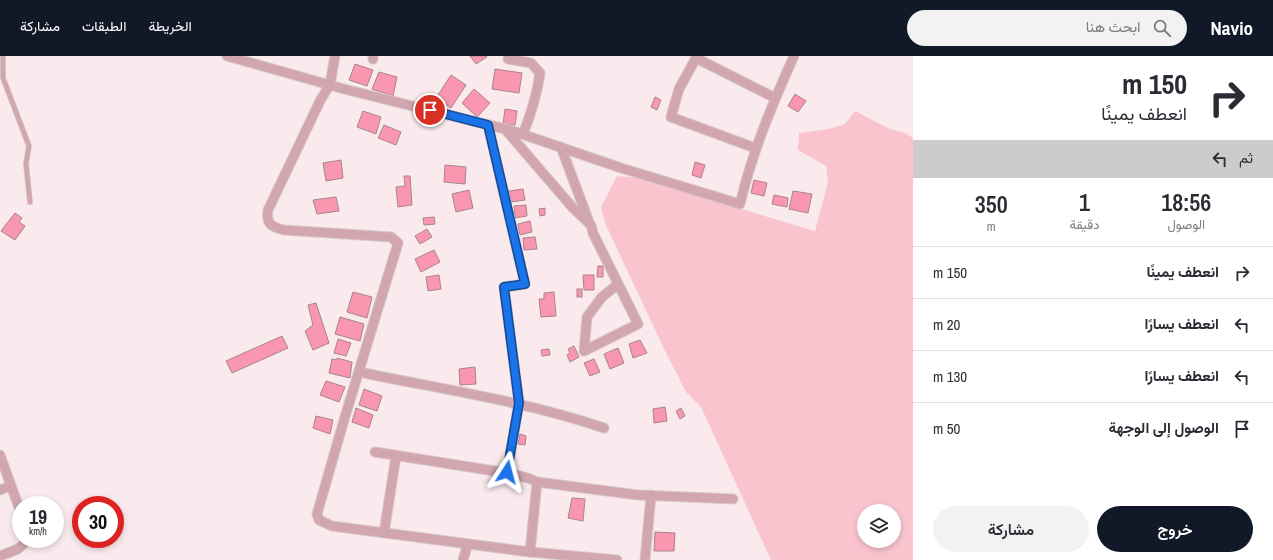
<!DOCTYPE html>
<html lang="ar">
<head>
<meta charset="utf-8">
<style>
  :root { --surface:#fff; --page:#f2f2f3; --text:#2b2b33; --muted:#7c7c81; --line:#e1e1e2; --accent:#111827 }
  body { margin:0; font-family:"Archivo Narrow",Vazirmatn,sans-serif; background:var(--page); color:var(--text); direction:rtl; height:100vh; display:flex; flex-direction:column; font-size:15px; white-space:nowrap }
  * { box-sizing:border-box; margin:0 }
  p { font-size:13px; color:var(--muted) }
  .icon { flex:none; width:22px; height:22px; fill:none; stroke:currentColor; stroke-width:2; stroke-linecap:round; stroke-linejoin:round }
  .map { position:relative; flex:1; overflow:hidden; direction:ltr }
  .side { display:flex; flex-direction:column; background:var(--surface); width:360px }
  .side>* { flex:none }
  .guide { background:#fff; color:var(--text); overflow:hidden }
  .buttons { position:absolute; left:857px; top:448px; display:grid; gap:8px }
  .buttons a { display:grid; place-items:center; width:44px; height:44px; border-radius:50%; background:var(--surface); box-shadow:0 2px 6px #0003; font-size:20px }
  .speed { position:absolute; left:12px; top:440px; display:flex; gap:8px; font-size:20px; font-weight:700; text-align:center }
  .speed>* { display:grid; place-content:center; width:52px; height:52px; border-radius:50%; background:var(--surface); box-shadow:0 2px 6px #0003; line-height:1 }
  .speed small { font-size:10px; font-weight:400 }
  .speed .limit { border:6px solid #d22; background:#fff; color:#111 }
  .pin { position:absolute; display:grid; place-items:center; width:34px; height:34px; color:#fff; margin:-17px; border:2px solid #fff; border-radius:50%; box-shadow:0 1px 4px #0007 }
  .me { position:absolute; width:44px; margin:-22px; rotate:9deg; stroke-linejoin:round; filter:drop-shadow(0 0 3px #0008) }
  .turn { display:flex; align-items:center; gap:14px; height:84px; padding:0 20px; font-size:18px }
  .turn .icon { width:52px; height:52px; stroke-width:2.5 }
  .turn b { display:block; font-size:28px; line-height:34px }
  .then { display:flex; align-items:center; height:38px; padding:0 20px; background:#0003; gap:8px; font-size:15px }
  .eta { display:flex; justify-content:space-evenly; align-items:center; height:68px; text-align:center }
  .eta b { font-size:24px; font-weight:600; line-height:28px }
  .cta { display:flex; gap:8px; margin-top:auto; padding:8px 20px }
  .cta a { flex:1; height:46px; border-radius:24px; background:var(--accent); color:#fff; font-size:16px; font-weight:600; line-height:46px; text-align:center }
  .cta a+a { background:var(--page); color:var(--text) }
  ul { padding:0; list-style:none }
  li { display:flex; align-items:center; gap:12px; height:52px; padding:0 20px; border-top:1px solid var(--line) }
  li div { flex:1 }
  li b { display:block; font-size:15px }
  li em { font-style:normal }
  header { display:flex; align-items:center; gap:24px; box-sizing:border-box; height:56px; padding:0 20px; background:var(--accent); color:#fff }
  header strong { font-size:19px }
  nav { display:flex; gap:22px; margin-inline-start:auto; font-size:14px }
  .search { width:280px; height:36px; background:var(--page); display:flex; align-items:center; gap:10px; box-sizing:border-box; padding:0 14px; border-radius:22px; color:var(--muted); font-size:15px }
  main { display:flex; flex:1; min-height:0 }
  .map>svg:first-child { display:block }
  .green { fill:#fac4cf; fill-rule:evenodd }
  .building { fill:#f897af; stroke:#a9848c }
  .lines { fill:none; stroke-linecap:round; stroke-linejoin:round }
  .service-casing { stroke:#d7c7ca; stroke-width:6 }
  .minor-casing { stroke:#d7c7ca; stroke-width:11 }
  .service { stroke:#d2a6af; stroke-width:4.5 }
  .minor { stroke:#d2a6af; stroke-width:9 }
  .route-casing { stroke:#114b97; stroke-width:10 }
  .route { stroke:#1a73e8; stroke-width:7 }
</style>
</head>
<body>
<header>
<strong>Navio</strong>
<div class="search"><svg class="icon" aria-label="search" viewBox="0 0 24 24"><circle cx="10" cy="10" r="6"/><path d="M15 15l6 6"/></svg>ابحث هنا</div>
<nav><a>الخريطة</a><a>الطبقات</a><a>مشاركة</a></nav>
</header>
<main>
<section class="side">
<div class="guide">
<div class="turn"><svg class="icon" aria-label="right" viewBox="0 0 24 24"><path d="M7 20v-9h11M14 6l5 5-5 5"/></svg><div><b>150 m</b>انعطف يمينًا</div></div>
<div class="then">ثم<svg class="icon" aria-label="left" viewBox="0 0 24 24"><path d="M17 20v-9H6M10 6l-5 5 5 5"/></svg></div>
</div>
<div class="eta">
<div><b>18:56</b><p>الوصول</p></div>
<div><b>1</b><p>دقيقة</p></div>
<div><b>350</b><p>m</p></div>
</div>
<ul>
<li><svg class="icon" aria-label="right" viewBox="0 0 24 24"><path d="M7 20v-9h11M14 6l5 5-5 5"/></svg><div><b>انعطف يمينًا</b></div><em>150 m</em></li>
<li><svg class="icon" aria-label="left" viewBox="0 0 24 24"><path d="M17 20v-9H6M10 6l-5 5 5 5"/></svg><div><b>انعطف يسارًا</b></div><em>20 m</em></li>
<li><svg class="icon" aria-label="left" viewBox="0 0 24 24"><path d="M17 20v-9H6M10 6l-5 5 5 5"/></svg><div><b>انعطف يسارًا</b></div><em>130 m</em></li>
<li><svg class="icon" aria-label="arrive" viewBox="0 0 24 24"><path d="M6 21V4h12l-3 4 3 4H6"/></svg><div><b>الوصول إلى الوجهة</b></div><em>50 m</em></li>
</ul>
<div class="cta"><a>خروج</a><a>مشاركة</a></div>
</section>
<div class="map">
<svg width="913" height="504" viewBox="0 0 913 504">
  <rect width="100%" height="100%" fill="#faeaed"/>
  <!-- green -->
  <path class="green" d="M 855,55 L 888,72 L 905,77 L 913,82 L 913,504 L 771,504 L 701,351 L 686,336 L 665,295 L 605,167 L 601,151 L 617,120 L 638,122 L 815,175 L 828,126 L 826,110 L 798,94 L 799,77 L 829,73 L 845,68 ZM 864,455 L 894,455 L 894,485 L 864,485 Z"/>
  <!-- building -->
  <g class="building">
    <path d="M 470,0 L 486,0 L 487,1 L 476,8 Z"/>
    <path d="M 355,8 L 373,14 L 367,30 L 349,24 Z"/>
    <path d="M 495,13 L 522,17 L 519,37 L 492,33 Z"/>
    <path d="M 379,16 L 397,21 L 393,40 L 372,33 Z"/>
    <path d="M 451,19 L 466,29 L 451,52 L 436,42 Z"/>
    <path d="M 474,33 L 490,47 L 477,61 L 462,47 Z"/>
    <path d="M 795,38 L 806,45 L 798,56 L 788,50 Z"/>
    <path d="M 655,41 L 661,44 L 657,54 L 651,51 Z"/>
    <path d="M 505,53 L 517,55 L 515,69 L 503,68 Z"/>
    <path d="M 363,55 L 381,61 L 376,78 L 357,71 Z"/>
    <path d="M 384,69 L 401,76 L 396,89 L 378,82 Z"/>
    <path d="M 341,104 L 343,122 L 326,125 L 323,107 Z"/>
    <path d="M 695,106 L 705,109 L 701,122 L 692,119 Z"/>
    <path d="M 445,109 L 466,111 L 465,128 L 444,126 Z"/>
    <path d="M 404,120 L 410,120 L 412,149 L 398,151 L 396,131 L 405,130 Z"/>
    <path d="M 754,124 L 767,127 L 764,140 L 751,137 Z"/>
    <path d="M 523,133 L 525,144 L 511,146 L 509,135 Z"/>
    <path d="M 469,134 L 473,152 L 456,156 L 452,138 Z"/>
    <path d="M 793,135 L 812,138 L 808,157 L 789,153 Z"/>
    <path d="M 774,139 L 788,142 L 787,151 L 772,148 Z"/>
    <path d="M 336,141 L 339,155 L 317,158 L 313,144 Z"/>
    <path d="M 526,149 L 527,160 L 515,162 L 514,150 Z"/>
    <path d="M 545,152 L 545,159 L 540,160 L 539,153 Z"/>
    <path d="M 15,157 L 22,162 L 19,166 L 25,170 L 15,184 L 1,175 Z"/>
    <path d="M 434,161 L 435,168 L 424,169 L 423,162 Z"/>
    <path d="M 530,165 L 532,176 L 520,179 L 518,168 Z"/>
    <path d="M 427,173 L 432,181 L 420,188 L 415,180 Z"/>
    <path d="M 535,181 L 537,193 L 524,194 L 523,182 Z"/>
    <path d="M 434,194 L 440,206 L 421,216 L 415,203 Z"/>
    <path d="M 598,210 L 603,210 L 603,221 L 597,221 Z"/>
    <path d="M 439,219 L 441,233 L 428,235 L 426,221 Z"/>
    <path d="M 583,219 L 594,219 L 594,234 L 584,234 Z"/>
    <rect x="577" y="233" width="5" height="8"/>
    <path d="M 353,236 L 372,241 L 367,262 L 347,256 Z"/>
    <path d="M 554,236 L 556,260 L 541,261 L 539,243 L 544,243 L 544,237 Z"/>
    <path d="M 316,247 L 329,287 L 313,294 L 305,275 L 313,269 L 308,249 Z"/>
    <path d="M 340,261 L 364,268 L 360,285 L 335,278 Z"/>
    <path d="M 282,280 L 288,292 L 232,317 L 226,305 Z"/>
    <path d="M 338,283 L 351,287 L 346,300 L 334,297 Z"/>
    <path d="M 640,284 L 647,297 L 633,302 L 629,288 Z"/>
    <path d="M 574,290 L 579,301 L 570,306 L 567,299 L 570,297 L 568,293 Z"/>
    <path d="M 618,292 L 624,307 L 610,313 L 604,298 Z"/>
    <path d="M 549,293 L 550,299 L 542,300 L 541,294 Z"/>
    <path d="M 337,302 L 352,306 L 350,322 L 329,317 L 332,303 L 337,304 Z"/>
    <path d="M 594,303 L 600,316 L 590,320 L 584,307 Z"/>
    <path d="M 475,311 L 476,328 L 460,329 L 459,313 Z"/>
    <path d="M 326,325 L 345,331 L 339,346 L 320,339 Z"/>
    <path d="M 364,333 L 382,340 L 377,355 L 359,349 Z"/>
    <path d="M 665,351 L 667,365 L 654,367 L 653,353 Z"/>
    <path d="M 356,352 L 373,359 L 369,372 L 352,366 Z"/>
    <path d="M 681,352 L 685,360 L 680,363 L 676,355 Z"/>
    <path d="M 316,360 L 333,364 L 330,378 L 313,372 Z"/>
    <path d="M 520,378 L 526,380 L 525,389 L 518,388 Z"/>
    <path d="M 572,442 L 585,443 L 583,465 L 568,462 Z"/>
    <path d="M 655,476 L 675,477 L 674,495 L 654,495 Z"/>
  </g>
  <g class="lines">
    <!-- service casing -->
    <g class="service-casing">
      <path id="service" d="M 3,0 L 3,22 L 29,90 L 26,108 L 30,146"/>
    </g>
    <!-- minor casing -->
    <g class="minor-casing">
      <g id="minor">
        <path d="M 227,0 L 344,33 L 513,75 L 621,112 L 740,148 C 753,94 772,49 794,0"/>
        <path d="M 335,0 L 330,28 L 320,45 L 268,154 C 266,168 271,171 284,174 L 391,181 L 398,187 L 344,364 L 317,458 L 319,464 L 332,470 L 530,496 L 617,504"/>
        <path d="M 697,0 L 696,2 L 775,42"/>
        <path d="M 696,2 L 679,33 L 671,61 L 755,92"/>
        <path d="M 373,3 L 373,0"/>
        <path d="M 508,3 L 531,7 L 540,17 C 537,39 531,58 523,78"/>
        <path d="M 505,73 L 573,152 L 591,169 L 593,177 L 638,268 L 584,295 L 587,261 L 602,241 L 618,228"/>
        <path d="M 561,91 L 589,166"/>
        <path d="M 359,316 C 441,333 524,345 604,372"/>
        <path d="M 375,396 L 507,417 L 519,347 L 504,231 L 525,228 L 488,69"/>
        <path d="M 0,399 L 21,457"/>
        <path d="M 507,417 L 528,422 L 537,426 L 530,496"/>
        <path d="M 537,426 L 638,439 L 733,443"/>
        <path d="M 0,434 L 10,430"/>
        <path d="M 384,477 L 396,400"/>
        <path d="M 0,500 L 18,493 L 29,483"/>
        <path d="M 463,504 L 468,488"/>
        <path d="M 645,504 L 651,439"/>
      </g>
    </g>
    <!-- service -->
    <use href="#service" class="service"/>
    <!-- minor -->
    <use href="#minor" class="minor"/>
  </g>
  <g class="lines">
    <!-- route casing -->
    <g class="route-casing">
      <path id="route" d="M 430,54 L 488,69 L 525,228 L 504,231 L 519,347 L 507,416"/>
    </g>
    <!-- route -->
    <use href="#route" class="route"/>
  </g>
</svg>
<div class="buttons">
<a><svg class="icon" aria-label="layers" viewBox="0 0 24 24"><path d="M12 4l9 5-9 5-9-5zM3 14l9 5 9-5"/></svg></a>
</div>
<div class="speed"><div>19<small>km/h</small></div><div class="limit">30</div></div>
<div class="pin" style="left:430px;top:54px;background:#d93025"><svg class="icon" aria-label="arrive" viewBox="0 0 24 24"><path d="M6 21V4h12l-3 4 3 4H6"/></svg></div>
<svg class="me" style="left:507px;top:416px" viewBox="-20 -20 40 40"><path d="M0-17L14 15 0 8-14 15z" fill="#1a73e8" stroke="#fff" stroke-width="4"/></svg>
</div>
</main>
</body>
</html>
